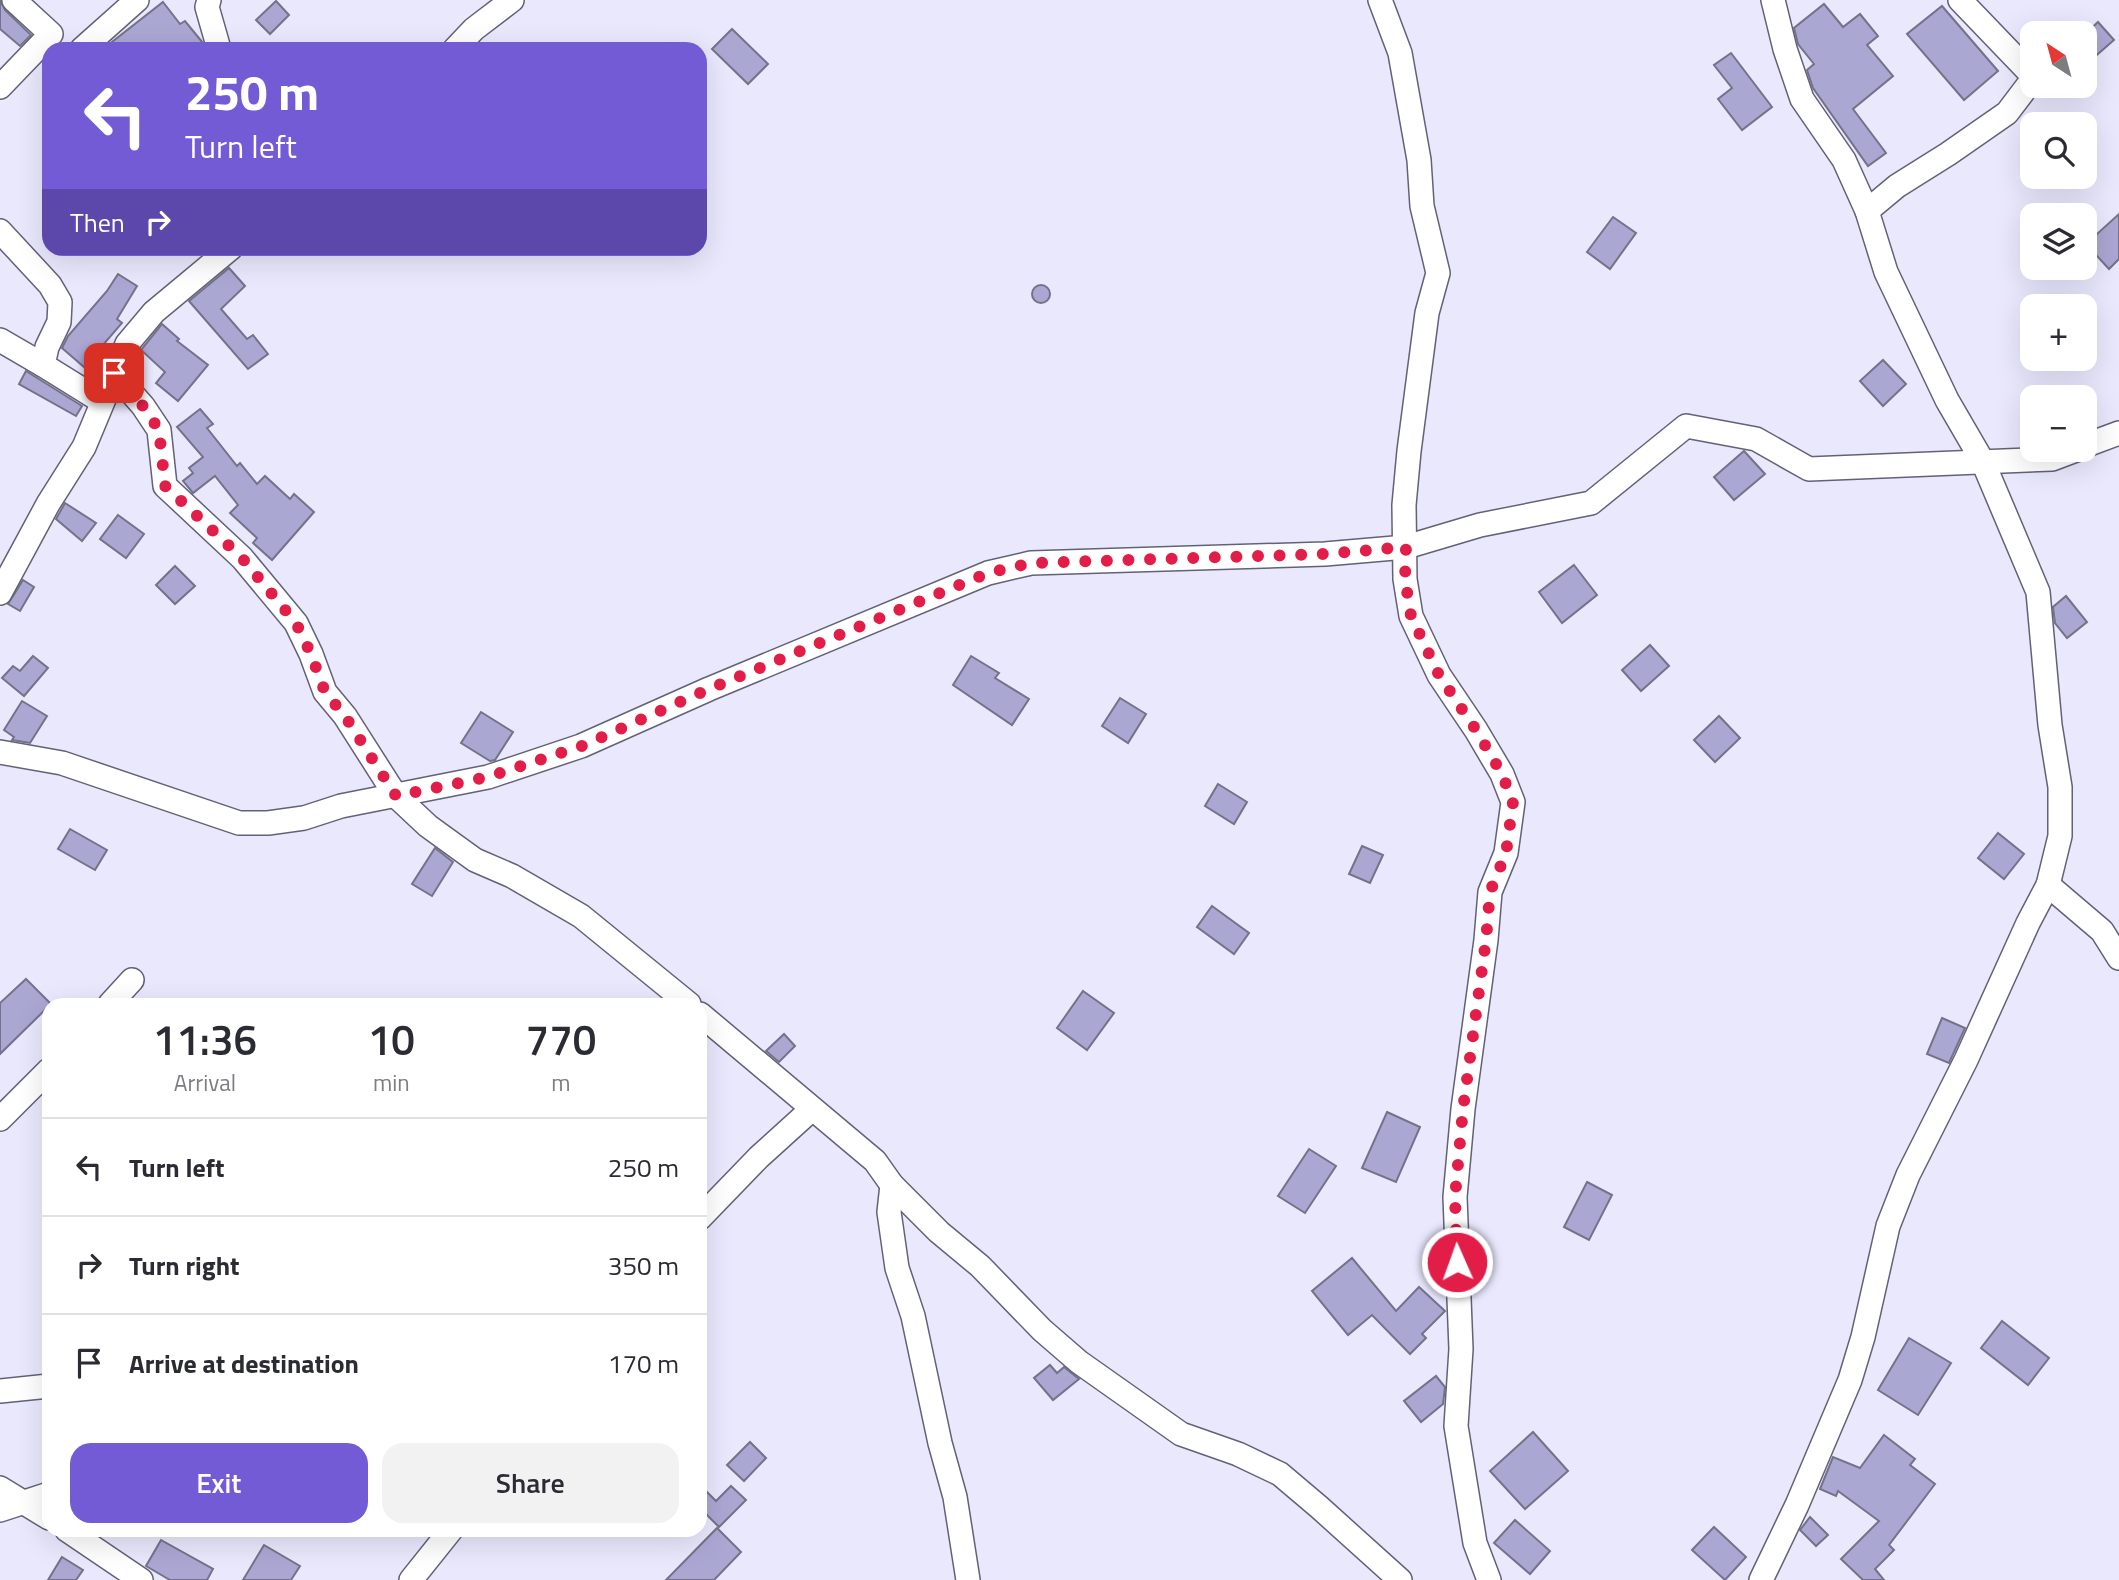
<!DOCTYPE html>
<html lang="en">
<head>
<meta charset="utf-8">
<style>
  :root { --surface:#fff; --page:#f2f2f3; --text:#2b2b33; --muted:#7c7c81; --line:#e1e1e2; --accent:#735bd5 }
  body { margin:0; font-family:"Titillium Web",sans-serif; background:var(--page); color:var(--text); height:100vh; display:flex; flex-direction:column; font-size:26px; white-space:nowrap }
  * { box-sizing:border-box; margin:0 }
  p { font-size:23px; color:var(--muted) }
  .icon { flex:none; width:38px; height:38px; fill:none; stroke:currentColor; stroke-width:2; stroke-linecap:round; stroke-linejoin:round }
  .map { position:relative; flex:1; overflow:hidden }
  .side { position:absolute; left:42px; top:998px; width:665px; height:539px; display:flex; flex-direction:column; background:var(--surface); border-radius:21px; box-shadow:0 7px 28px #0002 }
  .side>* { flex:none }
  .guide { position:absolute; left:42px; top:42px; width:665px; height:214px; border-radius:21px; box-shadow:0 7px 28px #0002; background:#735bd5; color:#fff; overflow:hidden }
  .needle { width:46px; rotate:324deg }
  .buttons { position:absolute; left:2020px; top:21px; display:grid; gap:14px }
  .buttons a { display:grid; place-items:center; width:77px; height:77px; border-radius:14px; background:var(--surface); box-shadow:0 7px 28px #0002; font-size:35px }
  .pin { position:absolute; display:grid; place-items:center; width:60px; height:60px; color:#fff; margin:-30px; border-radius:14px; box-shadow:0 4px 10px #0006 }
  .me { position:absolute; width:77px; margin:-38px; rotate:358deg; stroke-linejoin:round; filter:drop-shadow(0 0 5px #0008) }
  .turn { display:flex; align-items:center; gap:24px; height:147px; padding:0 28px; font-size:32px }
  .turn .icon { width:91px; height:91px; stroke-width:2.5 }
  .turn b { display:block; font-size:49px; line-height:60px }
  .then { display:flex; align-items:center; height:66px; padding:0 28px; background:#0003; gap:14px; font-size:26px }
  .eta { display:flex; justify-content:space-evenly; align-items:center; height:119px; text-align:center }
  .eta b { font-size:42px; font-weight:600; line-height:49px }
  .primary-button { display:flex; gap:14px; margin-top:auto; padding:14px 28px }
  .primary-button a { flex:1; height:80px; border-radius:21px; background:var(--accent); color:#fff; font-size:28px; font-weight:600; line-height:80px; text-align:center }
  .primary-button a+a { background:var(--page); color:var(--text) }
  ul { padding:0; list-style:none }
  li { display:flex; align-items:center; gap:21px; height:98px; padding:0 28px; border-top:2px solid var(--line) }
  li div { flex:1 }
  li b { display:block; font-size:26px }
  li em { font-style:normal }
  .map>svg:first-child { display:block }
  .building { fill:#aba7d3; stroke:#747289; stroke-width:2 }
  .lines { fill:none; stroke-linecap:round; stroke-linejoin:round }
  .minor-casing { stroke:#626177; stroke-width:26 }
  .minor { stroke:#fff; stroke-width:23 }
  .route { stroke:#e11d48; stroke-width:12; stroke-dasharray:0 21.6 }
</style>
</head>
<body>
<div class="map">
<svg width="2119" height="1580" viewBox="0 0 2119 1580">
  <rect width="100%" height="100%" fill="#e9e8fd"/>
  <!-- building -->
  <g class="building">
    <path d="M 0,0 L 5,10 L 31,35 L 20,46 L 0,29 Z"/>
    <path d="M 276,1 L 289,15 L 270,34 L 256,20 Z"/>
    <path d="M 163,2 L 180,24 L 185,21 L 203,43 L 204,49 L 103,49 Z"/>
    <path d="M 1824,4 L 1843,27 L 1860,14 L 1878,36 L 1867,45 L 1893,76 L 1853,109 L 1886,153 L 1868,166 L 1813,88 L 1807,70 L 1814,64 L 1798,44 L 1794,28 Z"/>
    <path d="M 1942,6 L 1998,71 L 1964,100 L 1907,34 Z"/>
    <path d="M 2098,22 L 2114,40 L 2091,60 L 2084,52 L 2084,35 Z"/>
    <path d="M 732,29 L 768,64 L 748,84 L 712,49 Z"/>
    <path d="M 1731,53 L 1772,107 L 1742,130 L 1718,99 L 1732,88 L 1714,65 Z"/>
    <path d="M 2119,214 L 2119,259 L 2109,269 L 2086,244 Z"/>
    <path d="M 1613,217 L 1636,233 L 1610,269 L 1587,252 Z"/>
    <path d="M 229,268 L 245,286 L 221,309 L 247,339 L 253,335 L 268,354 L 248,369 L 189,301 Z"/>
    <path d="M 118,274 L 137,286 L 117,319 L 122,323 L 84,367 L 62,348 L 68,336 L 107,291 Z"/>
    <circle cx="1041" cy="294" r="9"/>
    <path d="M 162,324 L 179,339 L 177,341 L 208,365 L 178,401 L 156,383 L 165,372 L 141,350 Z"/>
    <path d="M 1883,360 L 1906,384 L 1883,406 L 1860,381 Z"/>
    <path d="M 26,371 L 82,406 L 76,416 L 19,384 Z"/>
    <path d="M 200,409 L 213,424 L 207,428 L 237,466 L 240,463 L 257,484 L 265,476 L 290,499 L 294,494 L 314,512 L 272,560 L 253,543 L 257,538 L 230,513 L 238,505 L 215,476 L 193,493 L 183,481 L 193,473 L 189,468 L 203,457 L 177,427 Z"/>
    <path d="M 1744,451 L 1765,474 L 1734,500 L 1714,477 Z"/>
    <path d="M 65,503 L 96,523 L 82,541 L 56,519 Z"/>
    <path d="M 118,515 L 144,534 L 126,558 L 100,539 Z"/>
    <path d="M 1574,565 L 1597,595 L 1562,623 L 1539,592 Z"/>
    <path d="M 175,566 L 195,586 L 175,604 L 156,585 Z"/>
    <path d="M 23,580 L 34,587 L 20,611 L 8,604 Z"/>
    <path d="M 2066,596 L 2087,622 L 2067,638 L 2055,623 L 2053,607 Z"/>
    <path d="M 1650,645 L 1669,666 L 1641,691 L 1622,670 Z"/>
    <path d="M 33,656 L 48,668 L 24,696 L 2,678 L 13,666 L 20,671 Z"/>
    <path d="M 971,656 L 999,673 L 995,678 L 1029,699 L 1012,725 L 953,685 Z"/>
    <path d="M 1120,698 L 1146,714 L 1128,743 L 1102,726 Z"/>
    <path d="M 22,701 L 47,716 L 30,743 L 12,740 L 14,737 L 4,730 Z"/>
    <path d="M 481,712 L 513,732 L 495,760 L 490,761 L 461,743 Z"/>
    <path d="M 1719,716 L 1740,738 L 1715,762 L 1694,740 Z"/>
    <path d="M 1218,784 L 1247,802 L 1234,824 L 1205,806 Z"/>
    <path d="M 70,829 L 107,850 L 95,870 L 58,849 Z"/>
    <path d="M 1998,833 L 2024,854 L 2004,879 L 1978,858 Z"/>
    <path d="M 1362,846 L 1383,855 L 1370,883 L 1349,874 Z"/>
    <path d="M 435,848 L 453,862 L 432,896 L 412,884 Z"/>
    <path d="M 1212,906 L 1249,933 L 1234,954 L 1197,927 Z"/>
    <path d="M 26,979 L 51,1004 L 0,1054 L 0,1003 Z"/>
    <path d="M 1083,991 L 1114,1013 L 1087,1050 L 1057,1028 Z"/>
    <path d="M 1942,1018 L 1965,1028 L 1949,1063 L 1927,1054 Z"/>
    <path d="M 784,1034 L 795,1046 L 779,1062 L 766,1051 Z"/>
    <path d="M 1387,1112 L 1420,1127 L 1396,1182 L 1362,1168 Z"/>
    <path d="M 1309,1149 L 1336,1166 L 1305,1213 L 1278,1196 Z"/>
    <path d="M 1587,1182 L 1612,1195 L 1589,1240 L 1564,1227 Z"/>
    <path d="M 1352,1258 L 1396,1311 L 1419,1287 L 1445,1311 L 1422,1334 L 1426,1338 L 1410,1354 L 1372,1315 L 1348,1335 L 1312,1291 Z"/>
    <path d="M 2002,1321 L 2049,1358 L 2028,1385 L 1981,1348 Z"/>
    <path d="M 1909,1338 L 1951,1363 L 1918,1415 L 1878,1390 Z"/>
    <path d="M 1050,1365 L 1057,1373 L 1064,1367 L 1079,1379 L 1053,1400 L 1034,1378 Z"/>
    <path d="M 1436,1376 L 1445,1387 L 1443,1404 L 1421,1422 L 1404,1401 Z"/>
    <path d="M 1533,1432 L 1568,1471 L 1525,1509 L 1490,1471 Z"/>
    <path d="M 1884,1435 L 1915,1459 L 1910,1465 L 1935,1484 L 1889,1545 L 1894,1550 L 1875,1569 L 1884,1580 L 1863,1580 L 1841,1559 L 1879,1521 L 1838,1491 L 1836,1496 L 1820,1489 L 1833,1457 L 1860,1468 Z"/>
    <path d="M 750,1442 L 766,1458 L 744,1481 L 727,1465 Z"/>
    <path d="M 700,1485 L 716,1501 L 731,1486 L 746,1500 L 719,1527 L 700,1508 Z"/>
    <path d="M 1810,1517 L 1828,1535 L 1816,1546 L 1800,1530 Z"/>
    <path d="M 1515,1520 L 1550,1551 L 1530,1574 L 1494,1543 Z"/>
    <path d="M 1714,1527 L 1746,1557 L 1725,1580 L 1692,1550 Z"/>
    <path d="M 717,1528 L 741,1552 L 714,1580 L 666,1580 Z"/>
    <path d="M 161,1540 L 213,1569 L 207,1580 L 170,1580 L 146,1566 Z"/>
    <path d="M 264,1545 L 300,1566 L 291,1580 L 243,1580 Z"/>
    <path d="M 62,1557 L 83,1570 L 76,1580 L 48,1580 Z"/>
  </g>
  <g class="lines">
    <!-- minor casing -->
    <g class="minor-casing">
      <g id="minor">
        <path d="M 209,0 L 207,7 L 219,49"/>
        <path d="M 1380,0 L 1400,53 L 1419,160 L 1422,206 L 1438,273 L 1427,313 L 1409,451 L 1404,505 L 1405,579 L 1411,616 L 1439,675 L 1476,730 L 1502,774 L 1513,802 L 1506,853 L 1490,892 L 1486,940 L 1463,1109 L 1455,1197 L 1461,1349 L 1456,1426 L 1475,1543 L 1489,1580"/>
        <path d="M 1960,0 L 2032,75"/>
        <path d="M 82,49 L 137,0"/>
        <path d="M 455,49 L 474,29 L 512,0"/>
        <path d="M 0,87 L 51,34 L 14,0"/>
        <path d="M 1867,211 L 1897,186 L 1948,154 L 2007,113 L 2032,80"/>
        <path d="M 0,231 L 50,285 L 60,302 L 59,322 L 47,347 L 43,365 L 101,401"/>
        <path d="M 0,340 L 43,365"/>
        <path d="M 114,373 L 143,406 L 159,430 L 165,486 L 242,558 L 296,623 L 311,654 L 325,692 L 345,716 L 396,796 L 428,826 L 475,860 L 512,876 L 581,916 L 689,1004"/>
        <path d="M 2084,446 L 2119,433"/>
        <path d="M 0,593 L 48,504 L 84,447 L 127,344 L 154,312 L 231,248"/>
        <path d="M 0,752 L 62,763 L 239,823 L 268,823 L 304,818 L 341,806 L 488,777 L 581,746 L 709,689 L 988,573 L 1031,563 L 1325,554 L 1406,547 L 1480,525 L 1591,503 L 1686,426 L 1756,439 L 1809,469 L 2052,459 L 2076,450"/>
        <path d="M 2048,885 L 2102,931 L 2119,958"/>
        <path d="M 110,1004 L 132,980"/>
        <path d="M 700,1014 L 875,1161 L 892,1185 L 939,1232 L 980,1266 L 1042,1330 L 1079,1362 L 1181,1434 L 1238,1454 L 1280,1474 L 1319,1507 L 1400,1580"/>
        <path d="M 0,1119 L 49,1070"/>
        <path d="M 892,1185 L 889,1212 L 897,1268 L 913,1316 L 940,1443 L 955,1497 L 968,1580"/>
        <path d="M 700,1218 L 759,1157 L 812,1109"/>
        <path d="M 0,1391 L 49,1386"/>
        <path d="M 0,1488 L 49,1518"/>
        <path d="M 0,1510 L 49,1494"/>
        <path d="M 67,1530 L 141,1580"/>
        <path d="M 411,1580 L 451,1530"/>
        <path d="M 1761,1580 L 1797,1505 L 1850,1380 L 1863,1337 L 1888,1226 L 1908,1175 L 1966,1060 L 2028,923 L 2048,885 L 2060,836 L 2060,787 L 2050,725 L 2038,592 L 1983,462 L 1947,400 L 1886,272 L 1867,211 L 1844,160 L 1802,99 L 1785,49 L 1773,0"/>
      </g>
    </g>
    <!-- minor -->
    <use href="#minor" class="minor"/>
  </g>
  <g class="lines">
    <!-- route -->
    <path class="route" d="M 114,373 L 143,406 L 159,430 L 165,486 L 242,558 L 296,623 L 311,654 L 325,692 L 345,716 L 396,796 L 488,777 L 582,746 L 709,689 L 988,573 L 1031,563 L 1325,554 L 1406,547 L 1405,579 L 1411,616 L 1439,675 L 1476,730 L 1502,774 L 1513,802 L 1506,853 L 1490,892 L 1486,940 L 1463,1109 L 1455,1197 L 1457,1262"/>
  </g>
</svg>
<div class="buttons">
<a><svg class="needle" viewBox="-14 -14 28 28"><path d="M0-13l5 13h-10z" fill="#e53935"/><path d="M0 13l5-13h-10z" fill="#7c7c81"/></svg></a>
<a><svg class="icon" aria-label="search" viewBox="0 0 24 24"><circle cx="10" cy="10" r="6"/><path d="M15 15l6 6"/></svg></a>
<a><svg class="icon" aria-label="layers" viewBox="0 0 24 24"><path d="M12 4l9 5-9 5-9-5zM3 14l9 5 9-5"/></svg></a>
<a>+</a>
<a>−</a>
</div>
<div class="pin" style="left:114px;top:373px;background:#d93025"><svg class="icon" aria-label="arrive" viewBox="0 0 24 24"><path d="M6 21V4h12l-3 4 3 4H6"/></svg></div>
<svg class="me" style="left:1457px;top:1262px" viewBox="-20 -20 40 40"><circle r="17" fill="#e11d48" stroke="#fff" stroke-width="3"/><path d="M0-11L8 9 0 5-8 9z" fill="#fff"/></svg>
<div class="guide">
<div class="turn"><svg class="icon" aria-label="left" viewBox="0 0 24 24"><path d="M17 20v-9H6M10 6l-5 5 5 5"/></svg><div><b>250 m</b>Turn left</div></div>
<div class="then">Then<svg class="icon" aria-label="right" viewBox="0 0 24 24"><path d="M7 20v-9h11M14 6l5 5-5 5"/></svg></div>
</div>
<section class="side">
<div class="eta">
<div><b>11:36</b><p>Arrival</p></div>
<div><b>10</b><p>min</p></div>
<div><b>770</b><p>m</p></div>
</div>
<ul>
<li><svg class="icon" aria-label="left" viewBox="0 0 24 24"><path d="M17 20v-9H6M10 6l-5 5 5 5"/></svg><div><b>Turn left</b></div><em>250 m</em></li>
<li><svg class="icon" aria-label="right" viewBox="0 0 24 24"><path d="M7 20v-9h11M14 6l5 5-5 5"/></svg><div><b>Turn right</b></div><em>350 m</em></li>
<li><svg class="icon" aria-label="arrive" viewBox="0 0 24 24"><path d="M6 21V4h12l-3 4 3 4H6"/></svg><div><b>Arrive at destination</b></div><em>170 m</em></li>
</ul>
<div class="primary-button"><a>Exit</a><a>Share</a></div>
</section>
</div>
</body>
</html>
